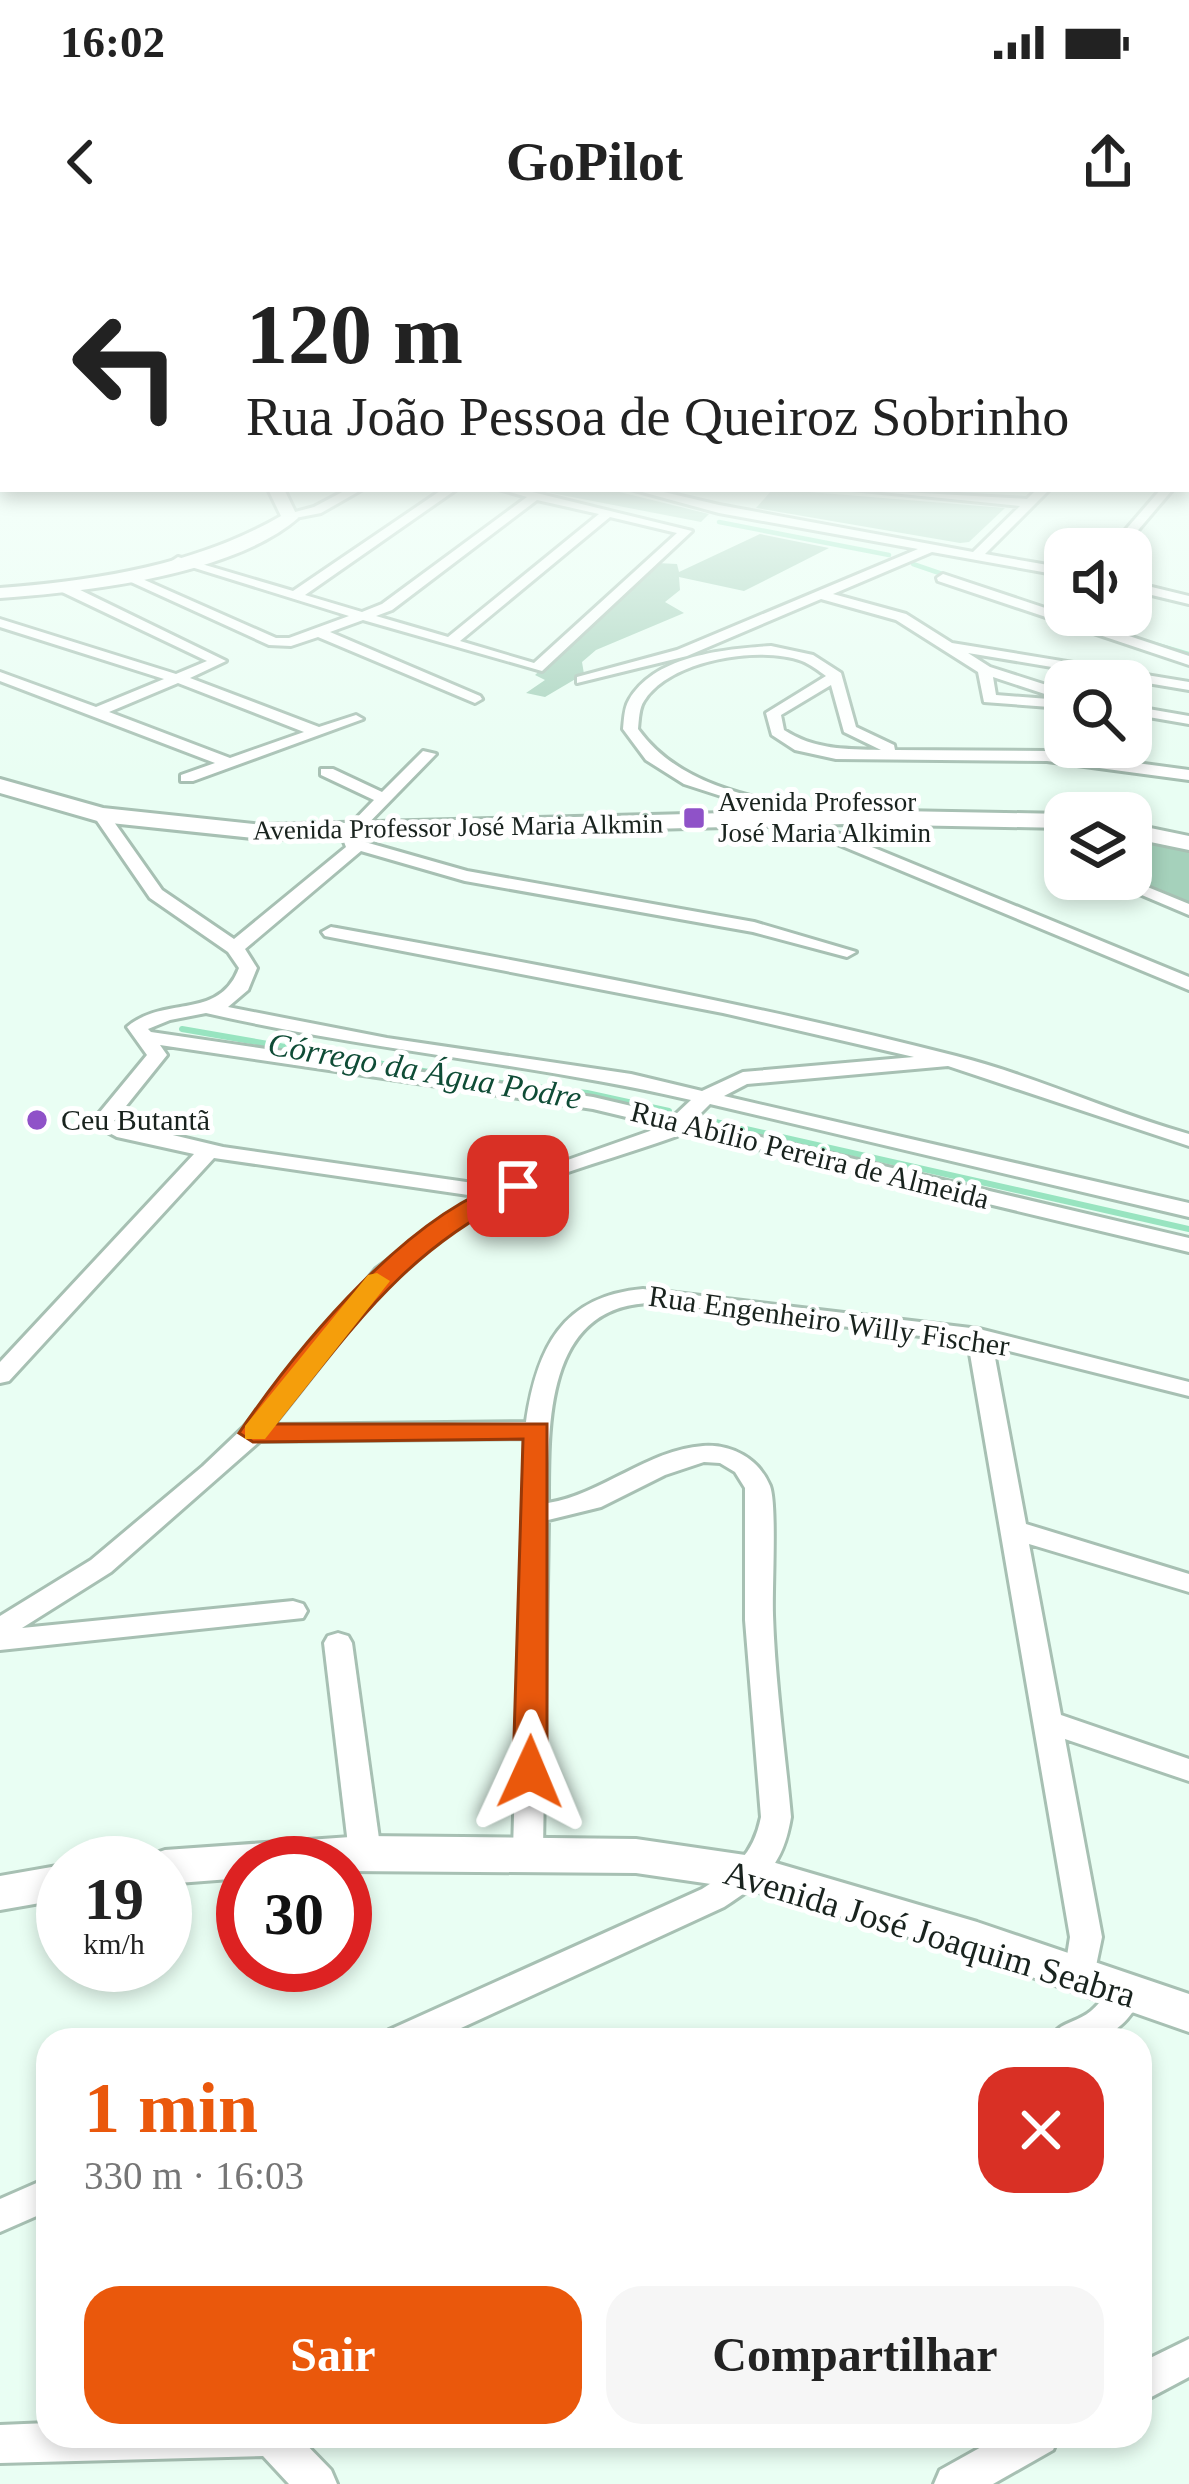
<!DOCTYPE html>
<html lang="pt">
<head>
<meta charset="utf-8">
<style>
  :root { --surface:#fff; --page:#f6f6f6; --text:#222; --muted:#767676; --accent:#ea580c }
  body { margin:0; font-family:"Times New Roman",serif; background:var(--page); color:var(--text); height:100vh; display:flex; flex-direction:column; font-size:45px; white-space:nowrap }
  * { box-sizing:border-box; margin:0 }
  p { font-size:39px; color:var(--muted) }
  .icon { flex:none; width:66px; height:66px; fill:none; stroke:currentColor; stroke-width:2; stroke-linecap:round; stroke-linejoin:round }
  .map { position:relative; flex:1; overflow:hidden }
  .side { position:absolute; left:36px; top:1788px; width:1116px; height:420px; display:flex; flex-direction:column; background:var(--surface); border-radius:36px; box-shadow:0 6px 18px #0003 }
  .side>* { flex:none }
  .top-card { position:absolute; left:0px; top:0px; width:1191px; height:252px; box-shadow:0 6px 18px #0003; background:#fff; color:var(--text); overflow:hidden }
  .buttons { position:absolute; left:1044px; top:288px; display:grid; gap:24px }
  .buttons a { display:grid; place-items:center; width:108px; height:108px; border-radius:24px; background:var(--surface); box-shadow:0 6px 18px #0003; font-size:60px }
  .speed { position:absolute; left:36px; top:1596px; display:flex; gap:24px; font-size:60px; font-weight:700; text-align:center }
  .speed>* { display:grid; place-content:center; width:156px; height:156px; border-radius:50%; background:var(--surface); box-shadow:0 6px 18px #0003; line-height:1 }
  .speed small { font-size:30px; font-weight:400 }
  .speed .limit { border:18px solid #d22; background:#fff; color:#111 }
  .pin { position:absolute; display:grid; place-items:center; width:102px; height:102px; color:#fff; margin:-51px; border-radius:24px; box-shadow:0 6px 18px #0006 }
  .me { position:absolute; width:132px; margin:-66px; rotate:1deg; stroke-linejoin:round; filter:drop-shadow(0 0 9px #0008) }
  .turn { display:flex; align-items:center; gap:42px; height:252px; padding:0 48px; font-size:54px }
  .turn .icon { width:156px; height:156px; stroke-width:2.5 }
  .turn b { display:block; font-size:84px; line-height:102px }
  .round { display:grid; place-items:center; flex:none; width:126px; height:126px; border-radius:36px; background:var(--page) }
  .summary { display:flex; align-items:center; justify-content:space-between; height:204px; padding:0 48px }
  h1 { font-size:72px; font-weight:700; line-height:90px; color:var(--accent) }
  .primary-button { display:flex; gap:24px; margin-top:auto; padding:24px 48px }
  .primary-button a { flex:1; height:138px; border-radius:36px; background:var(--accent); color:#fff; font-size:48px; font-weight:700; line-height:138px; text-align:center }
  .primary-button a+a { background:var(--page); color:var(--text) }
  .status { display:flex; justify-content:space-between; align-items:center; height:84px; padding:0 60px; background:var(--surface); direction:ltr }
  .status svg { height:33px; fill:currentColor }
  header { display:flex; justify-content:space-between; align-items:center; height:156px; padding:0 48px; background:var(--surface); font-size:54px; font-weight:700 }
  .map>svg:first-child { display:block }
  .green { fill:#a5d1bb }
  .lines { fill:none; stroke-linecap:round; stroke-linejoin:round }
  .stream-far1 { stroke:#98e4c0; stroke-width:4.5 }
  .stream { stroke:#98e4c0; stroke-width:6 }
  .street-casing { stroke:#a7c0b3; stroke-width:6 }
  .secondary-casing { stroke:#a7c0b3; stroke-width:6 }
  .street { fill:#fff; fill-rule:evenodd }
  .secondary { fill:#fff; fill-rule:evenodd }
  .route { fill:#ea580c; stroke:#983908; stroke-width:3 }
  .slow { fill:#f59e0b }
  .poi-dot { fill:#8f52c8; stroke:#fff; stroke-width:4.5 }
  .labels { text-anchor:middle; stroke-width:10; stroke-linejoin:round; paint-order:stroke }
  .far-poi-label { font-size:27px; fill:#19231e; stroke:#fff; text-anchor:start }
  .far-street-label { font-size:27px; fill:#19231e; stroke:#fff }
  .poi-label { font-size:30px; fill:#19231e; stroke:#fff; text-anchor:start }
  .street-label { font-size:30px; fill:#19231e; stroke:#fff }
  .water-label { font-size:33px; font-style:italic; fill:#0f4c36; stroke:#fff }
  .near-street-label { font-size:36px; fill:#19231e; stroke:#fff }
</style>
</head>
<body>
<div class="status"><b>16:02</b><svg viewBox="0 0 49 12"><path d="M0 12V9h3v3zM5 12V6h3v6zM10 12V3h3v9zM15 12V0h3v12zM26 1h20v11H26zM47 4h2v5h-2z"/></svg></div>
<header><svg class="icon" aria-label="back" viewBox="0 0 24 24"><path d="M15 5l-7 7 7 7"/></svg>GoPilot<svg class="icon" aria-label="share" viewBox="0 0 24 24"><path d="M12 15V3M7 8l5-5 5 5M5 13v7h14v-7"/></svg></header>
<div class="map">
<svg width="1189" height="2244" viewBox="0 0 1189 2244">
  <rect width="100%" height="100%" fill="#e9fef3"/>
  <!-- green -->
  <g class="green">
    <path d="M 531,249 L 607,249 L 709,274 L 701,282 Z"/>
    <path d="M 773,249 L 1005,268 L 969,302 L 960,303 L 756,268 Z"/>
    <path d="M 760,294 L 829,308 L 744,351 L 679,337 L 680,350 L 665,362 L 684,373 L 596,410 L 582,422 L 584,434 L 545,457 L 526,453 L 545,440 L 535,435 L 657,323 L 677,324 L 679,332 Z"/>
    <path d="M 1131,597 L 1189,611 L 1189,665 L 1131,639 Z"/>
  </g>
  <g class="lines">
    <!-- stream-far1 -->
    <g class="stream-far1">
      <path d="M 719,282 L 889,315"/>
      <path d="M 913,324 L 951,337"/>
      <path d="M 1147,402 L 1189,414"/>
    </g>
    <!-- stream -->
    <g class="stream">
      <path d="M 182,789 L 458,837"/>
      <path d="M 485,841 L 587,853 L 669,871"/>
      <path d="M 711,881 L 1189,989"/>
    </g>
    <!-- street casing -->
    <g class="street-casing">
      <g id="street">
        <path d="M 1188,224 L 1189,224 L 1188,228 Z"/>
        <path d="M 348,249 L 363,249 L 321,273 L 290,279 L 284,275 L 314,267 Z"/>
        <path d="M 443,249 L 457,249 L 305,355 L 362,372 L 382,364 L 527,257 L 499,249 L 520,249 L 692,291 L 542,431 L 363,380 L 330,392 L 480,456 L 482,459 L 475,463 L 318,397 L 291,406 L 269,405 L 120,337 L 131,334 L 276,398 L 289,398 L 349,376 L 172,321 L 178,317 L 293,351 ZM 537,260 L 599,274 L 448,397 L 376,376 L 392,370 ZM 610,277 L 677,293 L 534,423 L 460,401 Z"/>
        <path d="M 631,249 L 651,249 L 719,265 L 973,312 L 1020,266 L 852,249 L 1027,259 L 1037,249 L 1050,249 L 985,314 L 1065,328 L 1065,336 L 932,312 L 833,354 L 906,374 L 952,403 L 1189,442 L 1189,450 L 968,413 L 990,427 L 1065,451 L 1063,468 L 984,462 L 978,432 L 896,380 L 821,359 L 687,416 L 577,443 L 577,437 L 677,410 L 918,309 L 719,273 ZM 993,437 L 1060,459 L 1062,460 L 996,455 Z"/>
        <path d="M 1161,249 L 1173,249 L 1122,309 L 1109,309 Z"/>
        <path d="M 943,334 L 1189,416 L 1189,425 L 938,341 L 937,338 Z"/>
        <path d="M 1131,342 L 1189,356 L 1189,364 L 1131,350 Z"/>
        <path d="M 62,346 L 72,346 L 226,421 L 190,438 L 319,487 L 356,475 L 363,479 L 193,541 L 181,541 L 181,535 L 215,523 L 0,441 L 0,432 L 96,467 L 164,439 L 0,387 L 0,379 L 176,434 L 207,421 L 62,352 ZM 178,443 L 304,492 L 230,518 L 109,472 Z"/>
        <path d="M 771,406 L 813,415 L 841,433 L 856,487 L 894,505 L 895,510 L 1047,511 L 1189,530 L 1189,540 L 1047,521 L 836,519 L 795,510 L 772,495 L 766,473 L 826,436 C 819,431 810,424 802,421 C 760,405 669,420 644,461 C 639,468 639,480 638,489 C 683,551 761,557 831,575 L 831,581 L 752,566 L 684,544 L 646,520 L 623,489 C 624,480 624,468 629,460 C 655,415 725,409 771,406 ZM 831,445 L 844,492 L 881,510 C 845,509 815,510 784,490 L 781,475 Z"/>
        <path d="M 1131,466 L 1189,476 L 1189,484 L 1131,474 Z"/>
        <path d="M 423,511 L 436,514 L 357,595 L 358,600 L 467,631 L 754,682 L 856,712 L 847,717 L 753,692 L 465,641 L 361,611 L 245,709 L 257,728 L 248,750 L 228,767 L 387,798 L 631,834 L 702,851 L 743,832 L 914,817 L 723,773 L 325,696 L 322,692 L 331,687 C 540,725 750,763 956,816 C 1035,836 1110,872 1189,894 L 1189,906 L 948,826 L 747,844 L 724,856 L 1189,963 L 1189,977 L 710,864 L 693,881 L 1189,998 L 1189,1012 L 683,891 L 677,896 C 620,917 557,932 502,958 C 404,1006 340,1103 273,1185 L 526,1182 C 537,1108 562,1056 643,1049 L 979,1089 L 1189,1142 L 1189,1156 L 993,1107 L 1026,1284 L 1189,1334 L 1189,1352 L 1029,1304 L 1061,1475 L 1189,1519 L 1189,1541 L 1065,1499 L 1102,1697 L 1092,1745 L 1080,1748 L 1068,1745 L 1064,1735 L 1070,1697 L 968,1102 L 660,1063 C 546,1059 548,1179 548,1263 C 603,1254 647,1210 703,1206 C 732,1204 759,1219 770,1246 C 777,1265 772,1348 773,1375 C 775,1442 785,1510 791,1577 C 783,1626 764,1641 724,1667 L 435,1800 L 384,1800 L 389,1790 L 702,1649 C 734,1629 753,1616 761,1577 L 745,1380 L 745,1248 L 735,1232 L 720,1223 L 704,1222 L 665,1235 L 601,1267 L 548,1280 L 543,1610 L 539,1618 L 528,1622 L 517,1618 L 513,1610 L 525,1198 L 260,1201 L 111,1332 L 22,1388 L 293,1361 L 303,1364 L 307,1371 L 303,1378 L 0,1410 L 0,1376 L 91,1320 L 203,1226 L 244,1187 L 376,1029 L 475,956 L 214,918 L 9,1141 L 0,1143 L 0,1122 L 194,914 L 117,897 L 91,883 L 147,815 L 127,787 C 164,755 219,781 239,728 L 228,712 L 150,658 L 93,575 L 107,572 L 162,650 L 234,699 L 346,607 L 341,594 L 374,560 L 321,535 L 321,529 L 333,529 L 382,552 ZM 206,773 C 366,810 531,823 691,860 L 674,876 L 593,857 L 151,792 L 148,789 L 170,780 ZM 160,805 L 593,869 L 664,886 L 494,946 L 223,907 L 114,881 L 167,815 Z"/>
        <path d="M 1049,574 L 1055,576 L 1065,590 L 1065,607 L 1059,606 L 1041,579 Z"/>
        <path d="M 794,580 L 806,580 L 1189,737 L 1189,750 L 794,586 Z"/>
        <path d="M 1104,639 L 1128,639 L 1189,664 L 1189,675 Z"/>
        <path d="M 338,1393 L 348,1396 L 352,1403 L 381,1613 L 376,1622 L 365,1625 L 354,1622 L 349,1613 L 324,1403 L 328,1396 Z"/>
        <path d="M 1129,1737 L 1141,1741 L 1145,1751 C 1120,1801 1099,1800 1049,1800 C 1058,1782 1077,1783 1091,1771 C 1105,1759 1111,1744 1129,1737 Z"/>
        <path d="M 48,1938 L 48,1971 L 0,1992 L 0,1959 Z"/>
        <path d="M 1189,2099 L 1189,2137 L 1140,2163 L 1140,2123 Z"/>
        <path d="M 48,2183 L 48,2196 L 298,2196 L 331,2230 L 337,2244 L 289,2244 L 263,2216 L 0,2223 L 0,2185 Z"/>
        <path d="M 1001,2196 L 1059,2196 L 1053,2210 L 993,2244 L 934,2244 L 940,2230 Z"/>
      </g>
    </g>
    <!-- secondary casing -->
    <g class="secondary-casing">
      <g id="secondary">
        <path d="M 268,249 L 284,249 L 298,278 C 233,335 85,352 0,358 L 0,348 C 96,341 196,325 281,276 Z"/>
        <path d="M 0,539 L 103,568 L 262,585 L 845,570 L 1065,574 L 1065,588 L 845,584 L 262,599 L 101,582 L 0,553 Z"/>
        <path d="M 1131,584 L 1189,596 L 1189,610 L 1131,598 Z"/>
        <path d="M 365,1596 L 636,1599 L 752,1616 L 977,1682 L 1189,1754 L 1189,1792 L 972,1716 L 752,1650 L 636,1633 L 345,1631 L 345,1623 L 243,1623 L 243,1638 L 165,1644 L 165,1623 L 146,1623 L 150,1615 L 165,1610 Z"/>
        <path d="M 63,1625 L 63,1659 L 0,1670 L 0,1636 Z"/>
      </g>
    </g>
    <!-- street -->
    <use href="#street" class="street"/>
    <!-- secondary -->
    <use href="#secondary" class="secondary"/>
  </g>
  <!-- sky -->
  <linearGradient id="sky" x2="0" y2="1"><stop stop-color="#88c7d8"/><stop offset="0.42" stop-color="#f5fffa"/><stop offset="1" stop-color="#f5fffa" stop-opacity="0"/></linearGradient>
  <rect width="1189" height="539" fill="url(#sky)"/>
  <!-- route -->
  <path class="route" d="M 518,939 L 527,941 L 527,951 C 408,1006 355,1085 275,1184 L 547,1184 L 547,1532 L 542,1541 L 518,1541 L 513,1532 L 523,1199 L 253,1202 L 239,1193 C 299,1105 413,966 518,939 Z"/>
  <!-- slow -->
  <path class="slow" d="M 377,1033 L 390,1041 L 265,1199 L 245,1199 L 245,1186 L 368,1035 Z"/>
  <!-- markers -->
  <g class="poi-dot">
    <rect x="682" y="566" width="24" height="24" rx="6"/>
    <circle cx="37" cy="880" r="12"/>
  </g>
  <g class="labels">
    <!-- far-poi labels -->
    <g class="far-poi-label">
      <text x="718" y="571">Avenida Professor<tspan x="718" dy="31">José Maria Alkimin</tspan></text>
    </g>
    <!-- far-street labels -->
    <g class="far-street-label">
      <text transform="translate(458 587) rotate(-1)" y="9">Avenida Professor José Maria Alkmin</text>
    </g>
    <!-- poi labels -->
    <g class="poi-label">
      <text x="61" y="890">Ceu Butantã</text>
    </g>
    <!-- street labels -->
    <g class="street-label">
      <text transform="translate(810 915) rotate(14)" y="10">Rua Abílio Pereira de Almeida</text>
      <text transform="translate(829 1081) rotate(8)" y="10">Rua Engenheiro Willy Fischer</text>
    </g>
    <!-- water labels -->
    <g class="water-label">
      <text transform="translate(425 830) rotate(10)" y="12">Córrego da Água Podre</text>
    </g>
    <!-- near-street labels -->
    <g class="near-street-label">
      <text transform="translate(930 1693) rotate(17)" y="13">Avenida José Joaquim Seabra</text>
    </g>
  </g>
</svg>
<div class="buttons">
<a><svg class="icon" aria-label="sound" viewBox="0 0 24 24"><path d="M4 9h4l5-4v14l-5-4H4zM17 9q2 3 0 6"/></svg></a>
<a><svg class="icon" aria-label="search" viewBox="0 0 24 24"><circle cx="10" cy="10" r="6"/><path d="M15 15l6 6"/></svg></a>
<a><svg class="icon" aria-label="layers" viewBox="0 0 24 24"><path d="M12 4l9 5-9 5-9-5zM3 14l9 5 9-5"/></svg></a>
</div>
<div class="speed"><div>19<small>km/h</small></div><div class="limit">30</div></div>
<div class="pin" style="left:518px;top:946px;background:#d93025"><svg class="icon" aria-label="arrive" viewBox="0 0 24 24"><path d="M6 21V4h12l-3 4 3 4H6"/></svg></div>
<svg class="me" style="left:530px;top:1532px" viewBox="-20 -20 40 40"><path d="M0-17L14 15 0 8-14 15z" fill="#ea580c" stroke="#fff" stroke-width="4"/></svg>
<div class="top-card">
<div class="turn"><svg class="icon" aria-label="left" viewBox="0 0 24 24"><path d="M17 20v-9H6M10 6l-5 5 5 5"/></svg><div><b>120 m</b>Rua João Pessoa de Queiroz Sobrinho</div></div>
</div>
<section class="side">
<div class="summary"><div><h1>1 min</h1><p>330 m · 16:03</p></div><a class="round" style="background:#d93025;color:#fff"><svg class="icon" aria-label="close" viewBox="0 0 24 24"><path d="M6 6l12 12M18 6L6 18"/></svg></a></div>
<div class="primary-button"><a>Sair</a><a>Compartilhar</a></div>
</section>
</div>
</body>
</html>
